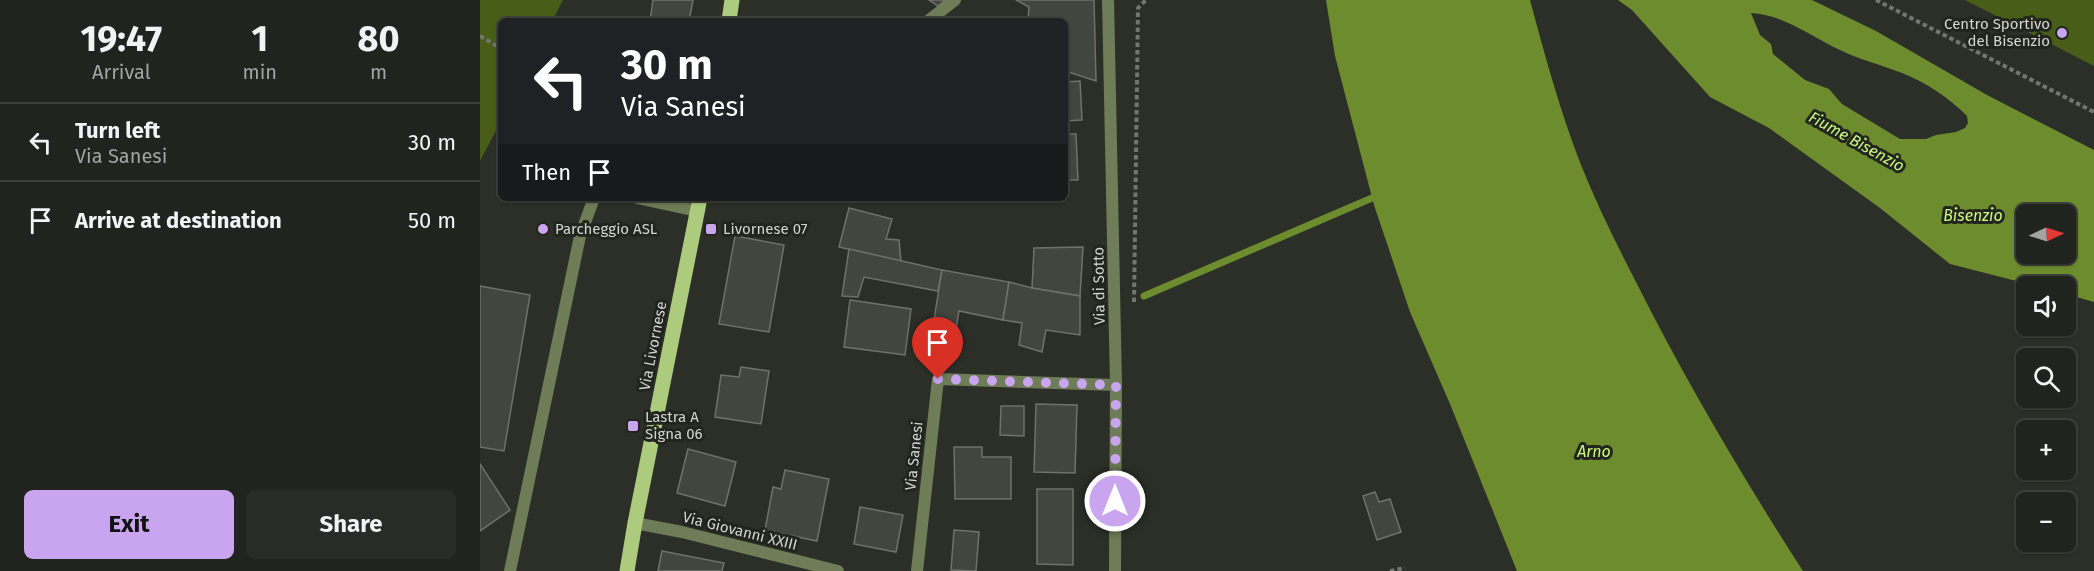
<!DOCTYPE html>
<html lang="en">
<head>
<meta charset="utf-8">
<style>
  :root { --surface:#21231e; --page:#292b27; --text:#f1f3f6; --muted:#a2a4a4; --line:#3e403c; --accent:#c8a5ee }
  body { margin:0; font-family:"Fira Sans",sans-serif; background:var(--page); color:var(--text); height:100vh; display:flex; flex-direction:column; font-size:22px; white-space:nowrap }
  * { box-sizing:border-box; margin:0 }
  p { font-size:20px; color:var(--muted) }
  .icon { flex:none; width:33px; height:33px; fill:none; stroke:currentColor; stroke-width:2; stroke-linecap:round; stroke-linejoin:round }
  .map { position:relative; flex:1; overflow:hidden }
  .details { display:flex; flex-direction:column; background:var(--surface); width:480px }
  .details>* { flex:none }
  .top-card { position:absolute; left:18px; top:18px; width:570px; height:183px; border-radius:9px; box-shadow:0 2px 4px #0004,0 0 0 2px var(--line); background:#202124; color:#fff; overflow:hidden }
  .needle { width:39px; rotate:86deg }
  .tools { position:absolute; left:1536px; top:204px; display:grid; gap:12px }
  .tools a { display:grid; place-items:center; width:60px; height:60px; border-radius:9px; background:var(--surface); box-shadow:0 2px 4px #0004,0 0 0 2px var(--line); font-size:30px }
  .pin { position:absolute; display:grid; place-items:center; width:51px; height:51px; color:#fff; margin:-62px -26px; border-radius:50% 50% 50% 0; rotate:-45deg; box-shadow:0 0 6px #0007 }
  .pin .icon { rotate:45deg }
  .me { position:absolute; width:66px; margin:-33px; rotate:0deg; stroke-linejoin:round; filter:drop-shadow(0 0 4px #0008) }
  .turn { display:flex; align-items:center; gap:21px; height:126px; padding:0 24px; font-size:27px }
  .turn .icon { width:78px; height:78px; stroke-width:2.5 }
  .turn b { display:block; font-size:42px; line-height:51px }
  .then { display:flex; align-items:center; height:57px; padding:0 24px; background:#0003; gap:12px; font-size:22px }
  .eta { display:flex; justify-content:space-evenly; align-items:center; height:102px; text-align:center }
  .eta b { font-size:36px; font-weight:700; line-height:42px }
  .action { display:flex; gap:12px; margin-top:auto; padding:12px 24px }
  .action a { flex:1; height:69px; border-radius:9px; background:var(--accent); color:#111; font-size:24px; font-weight:700; line-height:69px; text-align:center }
  .action a+a { background:var(--page); color:var(--text) }
  ul { padding:0; list-style:none }
  li { display:flex; align-items:center; gap:18px; height:78px; padding:0 24px; border-top:2px solid var(--line) }
  li div { flex:1 }
  li b { display:block; font-size:22px }
  li em { font-style:normal }
  main { display:flex; flex:1; min-height:0 }
  .map>svg:first-child { display:block }
  .green { fill:#475d18 }
  .water { fill:#6d8c2d; fill-rule:evenodd }
  .lines { fill:none; stroke-linecap:round; stroke-linejoin:round }
  .stream { stroke:#6d8c2d; stroke-width:7 }
  .building { fill:#43463e; stroke:#6e7269; stroke-width:1.5 }
  .path { stroke:#737570; stroke-width:4; stroke-dasharray:4.5 3; stroke-linecap:butt }
  .lane { stroke:#6e7c57; stroke-width:12 }
  .street { stroke:#6e7c57; stroke-width:12 }
  .primary { stroke:#adcb7d; stroke-width:15 }
  .route { stroke:#c8a5ee; stroke-width:10; stroke-dasharray:0 18 }
  .poi-dot { fill:#c8a5ee; stroke:#22251e; stroke-width:2 }
  .labels { text-anchor:middle; stroke-width:6; stroke-linejoin:round; paint-order:stroke }
  .poi-label { font-size:15px; fill:#d3d5d1; stroke:#22251e; text-anchor:start }
  .street-label { font-size:15px; fill:#d3d5d1; stroke:#22251e }
  .water-label { font-size:16px; font-style:italic; fill:#c9f67c; stroke:#22251e }
</style>
</head>
<body>
<main>
<section class="details">
<div class="eta">
<div><b>19:47</b><p>Arrival</p></div>
<div><b>1</b><p>min</p></div>
<div><b>80</b><p>m</p></div>
</div>
<ul>
<li><svg class="icon" aria-label="left" viewBox="0 0 24 24"><path d="M17 20v-9H6M10 6l-5 5 5 5"/></svg><div><b>Turn left</b><p>Via Sanesi</p></div><em>30 m</em></li>
<li><svg class="icon" aria-label="arrive" viewBox="0 0 24 24"><path d="M6 21V4h12l-3 4 3 4H6"/></svg><div><b>Arrive at destination</b></div><em>50 m</em></li>
</ul>
<div class="action"><a>Exit</a><a>Share</a></div>
</section>
<div class="map">
<svg width="1614" height="571" viewBox="0 0 1614 571">
  <rect width="100%" height="100%" fill="#2c2f28"/>
  <!-- green -->
  <g class="green">
    <path d="M 0,0 L 83,0 L 72,21 L 21,21 L 21,121 L 0,161 Z"/>
    <path d="M 1485,0 L 1614,0 L 1614,66 Z"/>
  </g>
  <!-- water -->
  <g class="water">
    <path d="M 846,0 L 1050,0 C 1065,56 1080,111 1101,165 C 1117,205 1137,245 1157,284 C 1207,383 1263,478 1323,571 L 1037,571 L 970,404 L 930,312 L 894,205 L 855,56 Z"/>
    <path d="M 1138,0 L 1332,0 L 1396,31 L 1507,95 L 1614,150 L 1614,302 L 1586,294 L 1586,286 L 1556,286 L 1470,264 L 1400,208 L 1289,128 L 1230,97 L 1152,10 ZM 1271,13 C 1305,15 1330,36 1360,50 C 1380,60 1402,65 1422,73 C 1447,83 1468,97 1487,116 L 1488,123 L 1485,128 L 1476,132 L 1456,135 L 1446,139 L 1420,139 L 1362,104 L 1349,89 L 1325,80 L 1293,54 L 1291,44 L 1280,35 ZM 1546,214 L 1586,214 L 1586,254 L 1546,254 Z"/>
  </g>
  <g class="lines">
    <!-- stream -->
    <path class="stream" d="M 664,296 L 899,195"/>
  </g>
  <!-- building -->
  <g class="building">
    <path d="M 173,0 L 213,0 L 209,21 L 170,21 Z"/>
    <path d="M 449,0 L 465,0 L 458,6 Z"/>
    <path d="M 536,0 L 614,0 L 616,81 L 585,71 L 585,21 L 548,21 L 549,7 Z"/>
    <path d="M 600,81 L 602,120 L 585,121 L 585,82 Z"/>
    <path d="M 585,134 L 596,134 L 598,180 L 585,180 Z"/>
    <path d="M 369,208 L 412,219 L 406,239 L 419,240 L 421,262 L 359,247 Z"/>
    <path d="M 255,236 L 304,245 L 289,332 L 239,324 Z"/>
    <path d="M 603,247 L 600,296 L 552,288 L 554,248 Z"/>
    <path d="M 369,249 L 462,270 L 458,291 L 384,277 L 378,297 L 362,296 Z"/>
    <path d="M 462,270 L 529,282 L 523,320 L 479,311 L 471,359 L 448,357 Z"/>
    <path d="M 529,282 L 552,288 L 600,296 L 600,335 L 566,330 L 562,352 L 539,345 L 542,323 L 523,320 Z"/>
    <path d="M 0,286 L 50,295 L 24,451 L 0,447 Z"/>
    <path d="M 370,300 L 431,309 L 425,355 L 364,347 Z"/>
    <path d="M 261,367 L 289,371 L 281,424 L 235,417 L 241,375 L 259,377 Z"/>
    <path d="M 556,404 L 597,405 L 595,473 L 554,472 Z"/>
    <path d="M 521,406 L 544,406 L 544,436 L 520,435 Z"/>
    <path d="M 474,447 L 502,447 L 502,457 L 531,457 L 531,499 L 475,499 Z"/>
    <path d="M 208,449 L 256,462 L 245,506 L 197,493 Z"/>
    <path d="M 0,464 L 30,510 L 0,531 Z"/>
    <path d="M 305,470 L 349,479 L 337,541 L 285,530 L 293,487 L 301,489 Z"/>
    <path d="M 557,489 L 593,489 L 593,565 L 557,564 Z"/>
    <path d="M 895,492 L 899,502 L 910,499 L 921,532 L 897,540 L 883,496 Z"/>
    <path d="M 380,507 L 423,515 L 416,552 L 374,544 Z"/>
    <path d="M 474,530 L 499,532 L 496,571 L 471,570 Z"/>
    <path d="M 182,551 L 244,563 L 242,571 L 178,571 Z"/>
  </g>
  <g class="lines">
    <!-- path -->
    <g class="path">
      <path d="M 1396,0 L 1614,112"/>
      <path d="M 0,36 L 17,46 L 21,40"/>
      <path d="M 654,302 L 658,8 L 666,0"/>
      <path d="M 910,571 L 925,568"/>
    </g>
    <!-- lane -->
    <g class="lane">
      <path d="M 157,198 L 217,211"/>
      <path d="M 30,571 L 100,236 L 114,198"/>
    </g>
    <!-- street -->
    <g class="street">
      <path d="M 628,0 L 636,385 L 635,571"/>
      <path d="M 448,21 L 475,0"/>
      <path d="M 155,523 L 202,532 L 358,571"/>
      <path d="M 437,571 L 458,379 L 636,385"/>
    </g>
    <!-- primary -->
    <g class="primary">
      <path d="M 249,21 L 252,0"/>
      <path d="M 147,571 L 155,523 L 220,198"/>
    </g>
  </g>
  <g class="lines">
    <!-- route -->
    <path class="route" d="M 458,379 L 636,385 L 635,501"/>
  </g>
  <!-- markers -->
  <g class="poi-dot">
    <circle cx="1582" cy="33" r="6"/>
    <circle cx="63" cy="229" r="6"/>
    <rect x="225" y="223" width="12" height="12" rx="3"/>
    <rect x="147" y="420" width="12" height="12" rx="3"/>
  </g>
  <g class="labels">
    <!-- poi labels -->
    <g class="poi-label">
      <text x="1570" y="29" text-anchor="end">Centro Sportivo<tspan x="1570" dy="17">del Bisenzio</tspan></text>
      <text x="75" y="234">Parcheggio ASL</text>
      <text x="243" y="234">Livornese 07</text>
      <text x="165" y="422">Lastra A<tspan x="165" dy="17">Signa 06</tspan></text>
    </g>
    <!-- street labels -->
    <g class="street-label">
      <text transform="translate(619 286) rotate(-91)" y="5">Via di Sotto</text>
      <text transform="translate(173 346) rotate(-79)" y="5">Via Livornese</text>
      <text transform="translate(434 456) rotate(-84)" y="5">Via Sanesi</text>
      <text transform="translate(260 531) rotate(14)" y="5">Via Giovanni XXIII</text>
    </g>
    <!-- water labels -->
    <g class="water-label">
      <text transform="translate(1377 141) rotate(29)" y="6">Fiume Bisenzio</text>
      <text x="1493" y="221">Bisenzio</text>
      <text x="1114" y="457">Arno</text>
    </g>
  </g>
</svg>
<div class="tools">
<a><svg class="needle" viewBox="-14 -14 28 28"><path d="M0-13l5 13h-10z" fill="#e53935"/><path d="M0 13l5-13h-10z" fill="#a2a4a4"/></svg></a>
<a><svg class="icon" aria-label="sound" viewBox="0 0 24 24"><path d="M4 9h4l5-4v14l-5-4H4zM17 9q2 3 0 6"/></svg></a>
<a><svg class="icon" aria-label="search" viewBox="0 0 24 24"><circle cx="10" cy="10" r="6"/><path d="M15 15l6 6"/></svg></a>
<a>+</a>
<a>−</a>
</div>
<div class="pin" style="left:458px;top:379px;background:#d93025"><svg class="icon" aria-label="arrive" viewBox="0 0 24 24"><path d="M6 21V4h12l-3 4 3 4H6"/></svg></div>
<svg class="me" style="left:635px;top:501px" viewBox="-20 -20 40 40"><circle r="17" fill="#c8a5ee" stroke="#fff" stroke-width="3"/><path d="M0-11L8 9 0 5-8 9z" fill="#fff"/></svg>
<div class="top-card">
<div class="turn"><svg class="icon" aria-label="left" viewBox="0 0 24 24"><path d="M17 20v-9H6M10 6l-5 5 5 5"/></svg><div><b>30 m</b>Via Sanesi</div></div>
<div class="then">Then<svg class="icon" aria-label="arrive" viewBox="0 0 24 24"><path d="M6 21V4h12l-3 4 3 4H6"/></svg></div>
</div>
</div>
</main>
</body>
</html>
